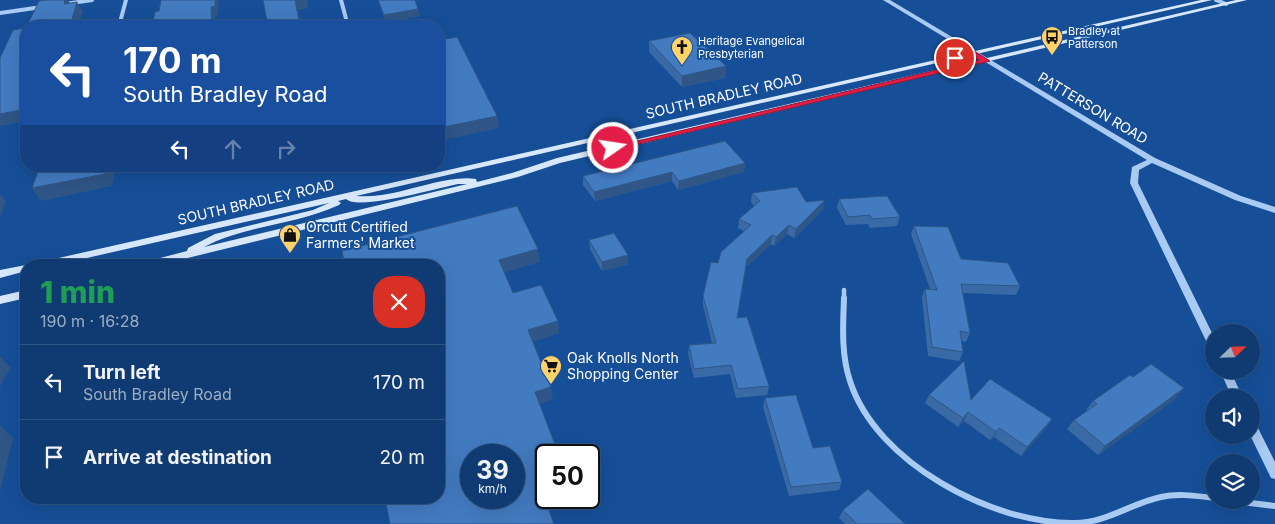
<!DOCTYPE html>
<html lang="en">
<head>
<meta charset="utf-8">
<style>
  :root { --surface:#103b72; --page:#194277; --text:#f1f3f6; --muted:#9cadc4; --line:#305584 }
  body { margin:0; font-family:Inter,sans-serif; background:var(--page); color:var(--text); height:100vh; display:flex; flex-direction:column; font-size:19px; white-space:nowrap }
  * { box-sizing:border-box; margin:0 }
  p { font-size:16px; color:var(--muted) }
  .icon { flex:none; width:28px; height:28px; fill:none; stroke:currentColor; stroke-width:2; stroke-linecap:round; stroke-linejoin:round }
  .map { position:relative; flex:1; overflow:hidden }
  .panel { position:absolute; left:20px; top:259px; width:425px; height:245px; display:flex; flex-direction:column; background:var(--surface); border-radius:20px; box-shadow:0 5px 20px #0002,0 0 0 1px var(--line) }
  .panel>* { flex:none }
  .top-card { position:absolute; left:20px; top:20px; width:425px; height:152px; border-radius:20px; box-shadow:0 5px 20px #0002,0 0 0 1px var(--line); background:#1a4fa0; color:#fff; overflow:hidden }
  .needle { width:32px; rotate:67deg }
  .controls { position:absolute; left:1205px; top:324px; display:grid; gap:10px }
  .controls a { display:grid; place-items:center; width:55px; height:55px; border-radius:50%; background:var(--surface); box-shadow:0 5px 20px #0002,0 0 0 1px var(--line); font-size:25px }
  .speed { position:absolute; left:460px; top:444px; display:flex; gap:10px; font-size:25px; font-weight:700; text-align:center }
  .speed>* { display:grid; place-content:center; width:65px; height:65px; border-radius:50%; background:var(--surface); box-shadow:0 5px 20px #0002,0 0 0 1px var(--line); line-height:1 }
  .speed small { font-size:12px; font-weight:400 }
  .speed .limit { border:2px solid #111; border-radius:8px; background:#fff; color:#111 }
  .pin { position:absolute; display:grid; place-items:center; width:42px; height:42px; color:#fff; margin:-21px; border:2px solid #fff; border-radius:50%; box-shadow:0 1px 5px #0007 }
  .me { position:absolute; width:55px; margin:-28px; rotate:77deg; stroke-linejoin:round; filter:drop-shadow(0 0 4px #0008) }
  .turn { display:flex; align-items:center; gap:18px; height:105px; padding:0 20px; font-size:22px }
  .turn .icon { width:65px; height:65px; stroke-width:2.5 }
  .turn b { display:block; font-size:35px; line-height:42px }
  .lanes { display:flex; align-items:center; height:48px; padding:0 20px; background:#0003; justify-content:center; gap:25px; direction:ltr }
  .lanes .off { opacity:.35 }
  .round { display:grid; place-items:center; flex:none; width:52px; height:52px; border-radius:20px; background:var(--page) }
  .headline { display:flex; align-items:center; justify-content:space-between; height:85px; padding:0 20px }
  h1 { font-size:30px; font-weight:800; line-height:38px; color:#1e9e55 }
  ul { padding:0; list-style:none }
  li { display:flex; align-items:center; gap:15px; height:75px; padding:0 20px; border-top:1px solid var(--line) }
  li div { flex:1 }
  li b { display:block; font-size:19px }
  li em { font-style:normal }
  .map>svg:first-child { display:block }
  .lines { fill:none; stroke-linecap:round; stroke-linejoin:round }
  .minor-far2 { stroke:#a9caf2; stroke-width:4 }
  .minor-far1 { stroke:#a9caf2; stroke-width:4.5 }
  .minor { stroke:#a9caf2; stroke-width:6 }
  .tertiary { fill:#a9caf2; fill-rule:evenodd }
  .secondary { fill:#d8e8fc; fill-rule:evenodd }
  .wall { fill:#3a6aa6 }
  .shaded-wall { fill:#2f5687 }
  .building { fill:#437bc1; stroke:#2f5687; fill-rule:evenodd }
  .route { fill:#e11d48; stroke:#92132f }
  .labels { text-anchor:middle; stroke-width:4; stroke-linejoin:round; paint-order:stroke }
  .far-poi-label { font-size:11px; fill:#fff; stroke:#164f98; text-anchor:start }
  .street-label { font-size:14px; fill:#fff; stroke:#164f98 }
  .poi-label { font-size:14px; fill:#fff; stroke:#164f98; text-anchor:start }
</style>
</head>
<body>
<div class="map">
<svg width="1275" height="524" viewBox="0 0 1275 524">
  <rect width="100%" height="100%" fill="#164f98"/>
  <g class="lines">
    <!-- minor-far2 -->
    <g class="minor-far2">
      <path d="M 341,0 L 348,26"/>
      <path d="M 1216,0 L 1226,4"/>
      <path d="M 65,4 L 92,0"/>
      <path d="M 0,13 L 42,7"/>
      <path d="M 119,26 L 126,0"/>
    </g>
    <!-- minor-far1 -->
    <path class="minor-far1" d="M 844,299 L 844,290"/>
    <!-- minor -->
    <g class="minor">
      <path d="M 844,298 C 843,326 841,354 850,381 C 876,463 993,524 1074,523 C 1106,523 1132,503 1161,497 C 1178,493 1197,496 1214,498"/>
      <path d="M 1225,500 L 1275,506"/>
    </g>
    <!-- tertiary -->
    <g class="tertiary">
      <path d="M 883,0 L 890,0 L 1155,158 L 1241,196 L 1275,207 L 1275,213 L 1235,200 L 1152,163 L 1139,170 L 1138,183 L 1214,337 L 1214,351 L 1211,350 L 1209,347 L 1130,183 L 1132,167 L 1147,160 Z"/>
      <path d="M 1220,370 L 1230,370 L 1243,398 L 1232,398 Z"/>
      <path d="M 1251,420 L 1255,422 L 1275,462 L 1275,479 L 1271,478 L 1250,435 Z"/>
    </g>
    <!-- secondary -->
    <g class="secondary">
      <path d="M 1201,0 L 1212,0 L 356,196 C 383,198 408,189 433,183 C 447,180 462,177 476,179 L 477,182 L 512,173 L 557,158 L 1236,0 L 1247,0 L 560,163 L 518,177 L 159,265 L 140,265 L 141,263 L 187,251 L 188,248 L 215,234 L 313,210 L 329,203 L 56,265 L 36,265 L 41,262 ZM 458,184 L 467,184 L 204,247 C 246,225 296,225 339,205 L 341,203 L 338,201 L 346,199 C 359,211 437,188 458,184 Z"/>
      <path d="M 26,265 L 26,271 L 0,278 L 0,270 L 26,265 L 28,265 Z"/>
      <path d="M 26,290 L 26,298 L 0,304 L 0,296 Z"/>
    </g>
  </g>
  <!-- wall -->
  <g class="wall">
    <path d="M 378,0 L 415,0 L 418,9 L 420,16 L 386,22 Z"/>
    <path d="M 649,41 L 725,78 L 682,87 L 649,52 Z"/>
    <path d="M 745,163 L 744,172 L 678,190 L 672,181 L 595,201 L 583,185 L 583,176 Z"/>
    <path d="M 752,193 L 806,202 L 823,209 L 794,238 L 787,234 L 774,246 L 771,244 L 745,268 L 737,318 L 769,386 L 767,395 L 736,398 L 730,374 L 694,378 L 688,354 L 689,345 L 712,343 L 703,305 L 703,296 L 718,263 L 744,231 L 738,228 L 739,219 L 754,206 L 751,202 Z"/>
    <path d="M 839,199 L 900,217 L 897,226 L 870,228 L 868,224 L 846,225 L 837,208 Z"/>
    <path d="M 914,226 L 961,259 L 1020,286 L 1016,295 L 963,293 L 970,333 L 966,342 L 961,341 L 963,352 L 959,361 L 928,356 L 922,297 L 925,289 L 930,289 L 911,234 Z"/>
    <path d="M 589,240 L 628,255 L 628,264 L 602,271 L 590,249 Z"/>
    <path d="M 1184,388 L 1177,397 L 1159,411 L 1098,455 L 1067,429 L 1074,420 L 1088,411 L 1086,410 L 1093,401 Z"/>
    <path d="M 929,395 L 971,400 L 1052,419 L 1046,428 L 1021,456 L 994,437 L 990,440 L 964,421 L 958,427 L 925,403 Z"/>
    <path d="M 765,398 L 842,482 L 839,490 L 789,496 L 763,407 Z"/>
    <path d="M 843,510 L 905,524 L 845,524 L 839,518 Z"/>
  </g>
  <!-- shaded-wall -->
  <g class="shaded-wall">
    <path d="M 65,0 L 68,0 L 72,7 L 64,4 Z"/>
    <path d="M 215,0 L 219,0 L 218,15 L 215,16 L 216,26 L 212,26 L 211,7 Z"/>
    <path d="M 295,0 L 307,0 L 308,8 L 298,10 L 301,26 L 300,26 Z"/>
    <path d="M 77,2 L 83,12 L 78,26 L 70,26 Z"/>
    <path d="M 418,9 L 420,16 L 386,22 L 384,15 Z"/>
    <path d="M 726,66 L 725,78 L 682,87 L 682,76 Z"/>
    <path d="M 26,109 L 26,121 L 0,126 L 0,114 Z"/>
    <path d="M 497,116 L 499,128 L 439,141 L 439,128 Z"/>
    <path d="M 745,163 L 744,172 L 678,190 L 679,181 Z"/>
    <path d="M 106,166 L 116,166 L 112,186 L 41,201 L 32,188 Z"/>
    <path d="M 672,172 L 672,181 L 595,201 L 594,192 Z"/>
    <path d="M 0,194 L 6,202 L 0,218 Z"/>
    <path d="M 825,200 L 823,209 L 794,238 L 796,229 Z"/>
    <path d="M 789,225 L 787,234 L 774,246 L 776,237 Z"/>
    <path d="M 772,235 L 771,244 L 745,268 L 747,259 Z"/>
    <path d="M 538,249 L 540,262 L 502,273 L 499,260 Z"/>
    <path d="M 628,255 L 628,264 L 602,271 L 602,262 Z"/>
    <path d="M 558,321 L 559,333 L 530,343 L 528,330 Z"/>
    <path d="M 0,356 L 11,368 L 0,386 Z"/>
    <path d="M 551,387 L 553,399 L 537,405 L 535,392 Z"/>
    <path d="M 1184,388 L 1177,397 L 1159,411 L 1098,455 L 1105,446 Z"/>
    <path d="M 968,412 L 964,421 L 958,427 L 963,418 Z"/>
    <path d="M 1052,419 L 1046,428 L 1021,456 L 1027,447 Z"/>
    <path d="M 0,425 L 13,438 L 0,492 Z"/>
    <path d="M 999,428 L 994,437 L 990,440 Z"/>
    <path d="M 546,467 L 546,480 L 537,483 L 535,471 Z"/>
  </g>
  <!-- building -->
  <g class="building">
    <path d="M 48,0 L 65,0 L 64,4 L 77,2 L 70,26 L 27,26 L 39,1 Z"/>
    <path d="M 161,0 L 215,0 L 215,6 L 211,7 L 212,26 L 152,26 L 155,12 L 159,11 Z"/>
    <path d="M 263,0 L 297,0 L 295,0 L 300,26 L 268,26 Z"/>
    <path d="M 378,0 L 415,0 L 418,9 L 384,15 Z"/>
    <path d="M 26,28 L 26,109 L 0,114 L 0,58 L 13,30 Z"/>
    <path d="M 690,33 L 726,66 L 682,76 L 649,41 Z"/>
    <path d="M 457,37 L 497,116 L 439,128 L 439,40 Z"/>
    <path d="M 725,141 L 745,163 L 679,181 L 672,172 L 594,192 L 583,176 Z"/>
    <path d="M 40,166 L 106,166 L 105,174 L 32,188 Z"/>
    <path d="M 797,187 L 806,202 L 825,200 L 796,229 L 789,225 L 776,237 L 772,235 L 747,259 L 737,318 L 747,317 L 769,386 L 738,389 L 731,365 L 694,369 L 689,345 L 716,343 L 703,296 L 711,262 L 718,263 L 721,252 L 751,225 L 739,219 L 760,201 L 752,193 Z"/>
    <path d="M 887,196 L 900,217 L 872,219 L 870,215 L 848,217 L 839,199 Z"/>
    <path d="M 517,206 L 538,249 L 499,260 L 513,293 L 541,285 L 558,321 L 528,330 L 551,387 L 535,392 L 559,455 L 546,455 L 546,467 L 535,471 L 554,524 L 390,524 L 385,498 L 439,498 L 439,265 L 345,265 L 342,251 ZM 471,455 L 514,455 L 514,498 L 471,498 Z"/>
    <path d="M 914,226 L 948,227 L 961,259 L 1008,263 L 1020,286 L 961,284 L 970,333 L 960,331 L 963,352 L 932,347 L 925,289 L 937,290 Z"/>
    <path d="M 614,233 L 628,255 L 602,262 L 589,240 Z"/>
    <path d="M 964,361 L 971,400 L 990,379 L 1052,419 L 1027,447 L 999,428 L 996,432 L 968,412 L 963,418 L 929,395 Z"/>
    <path d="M 1151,364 L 1184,388 L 1105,446 L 1074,420 L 1097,404 L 1093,401 L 1130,375 L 1133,377 Z"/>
    <path d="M 796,395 L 813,448 L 830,446 L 842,482 L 791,487 L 765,398 Z"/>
    <path d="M 868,489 L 905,524 L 857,524 L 843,510 Z"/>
  </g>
  <!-- route -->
  <path class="route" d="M 974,51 L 990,61 L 613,150 L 608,148 L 979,60 L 973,56 L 955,60 L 951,58 Z"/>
  <!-- icons -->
  <defs>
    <g id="bus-pin" transform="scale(1.125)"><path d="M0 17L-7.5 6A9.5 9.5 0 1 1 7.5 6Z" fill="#ffd36a" stroke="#164f98"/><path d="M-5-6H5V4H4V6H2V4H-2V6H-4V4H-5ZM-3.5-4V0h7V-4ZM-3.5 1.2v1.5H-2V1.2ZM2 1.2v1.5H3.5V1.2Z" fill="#111"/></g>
    <g id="church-pin" transform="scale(1.125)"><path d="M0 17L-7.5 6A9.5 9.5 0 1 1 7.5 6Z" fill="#ffd36a" stroke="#164f98"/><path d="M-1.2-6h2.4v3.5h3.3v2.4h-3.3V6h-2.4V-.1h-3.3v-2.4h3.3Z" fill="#111"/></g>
    <g id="shop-pin" transform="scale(1.125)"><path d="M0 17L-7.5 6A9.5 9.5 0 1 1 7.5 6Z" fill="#ffd36a" stroke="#164f98"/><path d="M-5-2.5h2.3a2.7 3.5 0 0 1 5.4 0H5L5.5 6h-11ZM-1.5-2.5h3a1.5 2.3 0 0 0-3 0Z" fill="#111"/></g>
    <g id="supermarket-pin" transform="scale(1.125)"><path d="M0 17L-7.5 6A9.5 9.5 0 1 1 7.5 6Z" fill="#ffd36a" stroke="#164f98"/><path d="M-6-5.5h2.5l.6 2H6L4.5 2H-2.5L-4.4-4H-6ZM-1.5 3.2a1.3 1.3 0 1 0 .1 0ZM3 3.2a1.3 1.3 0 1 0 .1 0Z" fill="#111"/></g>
  </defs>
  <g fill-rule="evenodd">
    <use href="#bus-pin" x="1052" y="37"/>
    <use href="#church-pin" x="682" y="47"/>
    <use href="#shop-pin" x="290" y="235"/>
    <use href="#supermarket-pin" x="551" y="366"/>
  </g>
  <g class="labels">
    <!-- far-poi labels -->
    <g class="far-poi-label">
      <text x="1068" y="35">Bradley at<tspan x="1068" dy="13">Patterson</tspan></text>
      <text x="698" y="45">Heritage Evangelical<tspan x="698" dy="13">Presbyterian</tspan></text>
    </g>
    <!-- street labels -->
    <g class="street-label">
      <text transform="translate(724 96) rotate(-13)" y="5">SOUTH BRADLEY ROAD</text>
      <text transform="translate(1093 108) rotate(31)" y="5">PATTERSON ROAD</text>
      <text transform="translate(256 202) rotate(-13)" y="5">SOUTH BRADLEY ROAD</text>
    </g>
    <!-- poi labels -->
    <g class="poi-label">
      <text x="306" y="232">Orcutt Certified<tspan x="306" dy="16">Farmers' Market</tspan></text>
      <text x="567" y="363">Oak Knolls North<tspan x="567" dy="16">Shopping Center</tspan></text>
    </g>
  </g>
</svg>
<div class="controls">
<a><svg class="needle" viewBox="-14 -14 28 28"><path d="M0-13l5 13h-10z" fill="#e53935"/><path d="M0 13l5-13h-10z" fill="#9cadc4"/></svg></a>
<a><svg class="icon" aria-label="sound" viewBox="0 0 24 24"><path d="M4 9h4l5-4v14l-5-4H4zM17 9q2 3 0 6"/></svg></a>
<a><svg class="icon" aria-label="layers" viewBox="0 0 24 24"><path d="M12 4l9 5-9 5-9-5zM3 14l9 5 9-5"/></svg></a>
</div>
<div class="speed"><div>39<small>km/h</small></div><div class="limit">50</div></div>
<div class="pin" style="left:955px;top:58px;background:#d93025"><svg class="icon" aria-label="arrive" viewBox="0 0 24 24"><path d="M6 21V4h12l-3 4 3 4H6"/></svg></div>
<svg class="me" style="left:613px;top:148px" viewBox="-20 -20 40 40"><circle r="17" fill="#e11d48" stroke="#fff" stroke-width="3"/><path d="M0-11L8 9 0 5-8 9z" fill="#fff"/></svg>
<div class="top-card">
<div class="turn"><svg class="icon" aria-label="left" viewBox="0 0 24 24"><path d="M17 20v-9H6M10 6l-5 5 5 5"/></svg><div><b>170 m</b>South Bradley Road</div></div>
<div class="lanes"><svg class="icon" aria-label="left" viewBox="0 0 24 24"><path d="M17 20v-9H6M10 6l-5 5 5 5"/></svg><svg class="icon off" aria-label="ahead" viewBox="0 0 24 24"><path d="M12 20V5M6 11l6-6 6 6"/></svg><svg class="icon off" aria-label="right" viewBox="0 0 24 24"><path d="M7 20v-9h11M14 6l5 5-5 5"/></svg></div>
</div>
<section class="panel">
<div class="headline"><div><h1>1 min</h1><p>190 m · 16:28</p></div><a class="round" style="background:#d93025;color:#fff"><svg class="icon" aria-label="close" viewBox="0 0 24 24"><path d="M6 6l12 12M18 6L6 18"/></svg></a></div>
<ul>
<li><svg class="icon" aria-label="left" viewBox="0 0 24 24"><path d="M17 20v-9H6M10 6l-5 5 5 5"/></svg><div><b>Turn left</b><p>South Bradley Road</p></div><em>170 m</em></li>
<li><svg class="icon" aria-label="arrive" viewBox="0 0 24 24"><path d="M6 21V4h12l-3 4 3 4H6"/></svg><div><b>Arrive at destination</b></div><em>20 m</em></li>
</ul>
</section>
</div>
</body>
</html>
